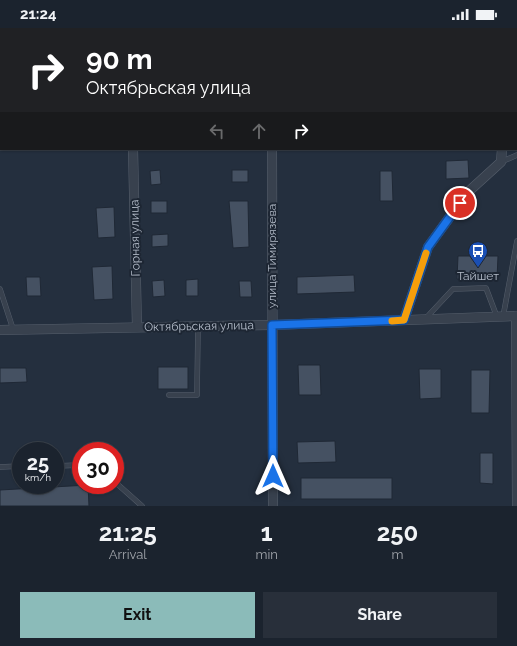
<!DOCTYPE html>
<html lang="en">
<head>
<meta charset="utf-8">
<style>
  :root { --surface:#1b232e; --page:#282f3a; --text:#f1f3f6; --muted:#a0a4aa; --line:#39404a; --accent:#8bbbb9 }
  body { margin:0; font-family:Raleway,sans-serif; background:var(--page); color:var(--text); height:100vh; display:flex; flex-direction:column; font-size:15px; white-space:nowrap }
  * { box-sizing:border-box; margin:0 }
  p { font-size:13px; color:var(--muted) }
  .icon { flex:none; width:22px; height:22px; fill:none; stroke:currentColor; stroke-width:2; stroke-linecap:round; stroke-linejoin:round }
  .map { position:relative; height:478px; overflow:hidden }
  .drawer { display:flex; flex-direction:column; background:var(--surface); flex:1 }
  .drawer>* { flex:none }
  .guide { position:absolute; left:0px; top:0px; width:517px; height:122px; box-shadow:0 1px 3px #0004,0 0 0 1px var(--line); background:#202124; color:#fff; overflow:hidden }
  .speed { position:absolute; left:12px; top:414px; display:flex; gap:8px; font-size:20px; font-weight:700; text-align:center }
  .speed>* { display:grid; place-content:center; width:52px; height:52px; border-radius:50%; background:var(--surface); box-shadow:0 1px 3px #0004,0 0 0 1px var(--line); line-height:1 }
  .speed small { font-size:10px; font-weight:400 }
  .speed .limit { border:6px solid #d22; background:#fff; color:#111 }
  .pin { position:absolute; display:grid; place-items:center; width:34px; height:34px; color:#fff; margin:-17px; border:2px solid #fff; border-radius:50%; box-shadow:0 1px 4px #0007 }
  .me { position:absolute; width:44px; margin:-22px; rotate:0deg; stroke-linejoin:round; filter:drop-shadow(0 0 3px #0008) }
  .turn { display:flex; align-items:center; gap:14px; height:84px; padding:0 20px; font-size:18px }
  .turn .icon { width:52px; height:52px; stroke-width:2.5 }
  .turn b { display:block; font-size:28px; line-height:34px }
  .lanes { display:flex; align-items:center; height:38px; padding:0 20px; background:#0003; justify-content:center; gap:20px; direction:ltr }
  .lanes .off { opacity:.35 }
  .eta { display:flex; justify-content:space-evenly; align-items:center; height:68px; text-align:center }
  .eta b { font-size:24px; font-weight:700; line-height:28px }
  .action { display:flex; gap:8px; margin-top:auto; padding:8px 20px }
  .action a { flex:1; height:46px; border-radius:0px; background:var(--accent); color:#111; font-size:16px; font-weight:700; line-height:46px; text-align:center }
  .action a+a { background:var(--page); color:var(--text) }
  .status { display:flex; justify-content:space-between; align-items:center; height:28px; padding:0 20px; background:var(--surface); direction:ltr }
  .status svg { height:11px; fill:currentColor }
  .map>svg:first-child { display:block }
  .building { fill:#455162; stroke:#1f2835 }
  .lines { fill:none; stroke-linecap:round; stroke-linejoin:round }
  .service-casing { stroke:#565f6c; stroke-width:5.5 }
  .minor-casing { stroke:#565f6c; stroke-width:10 }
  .service { stroke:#38414e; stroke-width:4.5 }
  .minor { stroke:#38414e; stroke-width:9 }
  .route-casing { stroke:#114b97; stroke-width:10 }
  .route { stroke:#1a73e8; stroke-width:7 }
  .slow { stroke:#f59e0b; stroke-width:7 }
  .labels { text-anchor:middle; stroke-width:4; stroke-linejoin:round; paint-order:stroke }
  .street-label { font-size:12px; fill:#b4bcc9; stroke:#1d2633 }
  .poi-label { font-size:12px; fill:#b4bcc9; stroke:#1d2633 }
</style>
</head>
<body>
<div class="status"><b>21:24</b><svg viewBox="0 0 49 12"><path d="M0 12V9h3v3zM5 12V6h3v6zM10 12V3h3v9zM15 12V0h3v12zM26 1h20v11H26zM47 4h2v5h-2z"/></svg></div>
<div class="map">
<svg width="517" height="478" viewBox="0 0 517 478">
  <rect width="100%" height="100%" fill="#242f3e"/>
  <!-- building -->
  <g class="building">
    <path d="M 468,132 L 469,150 L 446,151 L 446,133 Z"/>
    <path d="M 160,142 L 161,156 L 151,157 L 150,143 Z"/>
    <rect x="232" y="142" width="16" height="12"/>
    <path d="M 380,143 L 392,143 L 393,173 L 380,173 Z"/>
    <rect x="151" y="173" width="16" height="12"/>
    <path d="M 229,173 L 248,173 L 249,219 L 233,220 Z"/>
    <path d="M 114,179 L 115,209 L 98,210 L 96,180 Z"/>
    <path d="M 168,206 L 168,218 L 152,219 L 152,207 Z"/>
    <path d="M 458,228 L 498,228 L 497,251 L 457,251 Z"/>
    <path d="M 112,238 L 113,271 L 94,272 L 92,239 Z"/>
    <path d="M 354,247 L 355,264 L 297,266 L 297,249 Z"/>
    <path d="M 26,249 L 40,249 L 41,268 L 27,268 Z"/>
    <path d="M 198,251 L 198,268 L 186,268 L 186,252 Z"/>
    <path d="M 164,252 L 165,268 L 153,269 L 152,253 Z"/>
    <path d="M 239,253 L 251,253 L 252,269 L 240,269 Z"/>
    <path d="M 298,337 L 320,337 L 321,367 L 299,367 Z"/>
    <rect x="158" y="339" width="30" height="22"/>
    <path d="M 0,340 L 26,340 L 27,354 L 0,355 Z"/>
    <path d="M 419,341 L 441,341 L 441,370 L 420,371 Z"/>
    <path d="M 471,342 L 490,342 L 489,385 L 471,385 Z"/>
    <path d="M 335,413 L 336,434 L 298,435 L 297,414 Z"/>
    <path d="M 480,425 L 493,425 L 493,456 L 480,455 Z"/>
    <rect x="301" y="450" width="91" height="21"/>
    <path d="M 88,457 L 89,478 L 0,478 L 0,462 Z"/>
  </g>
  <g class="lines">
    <!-- service casing -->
    <g class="service-casing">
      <g id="service">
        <path d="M 501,134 L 517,127"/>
        <path d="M 0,261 L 13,301"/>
        <path d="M 503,289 L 517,213"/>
        <path d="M 426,290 L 453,261 L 486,260 L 497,289"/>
        <path d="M 169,367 L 197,367 L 198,299"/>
        <path d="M 55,438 L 81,437"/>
        <path d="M 0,439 L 21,438"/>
        <path d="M 115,454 L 142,478"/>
      </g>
    </g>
    <!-- minor casing -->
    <g class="minor-casing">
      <g id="minor">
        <path d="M 131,0 L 131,1"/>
        <path d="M 272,0 L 272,1"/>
        <path d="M 499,0 L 499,1"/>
        <path d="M 133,121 L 137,299"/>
        <path d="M 272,121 L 273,478"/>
        <path d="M 516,288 L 517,477"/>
        <path d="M 404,292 L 428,219 L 468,164 L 501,134 L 502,121"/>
        <path d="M 0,302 L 272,297 L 517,288"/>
      </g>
    </g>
    <!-- service -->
    <use href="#service" class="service"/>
    <!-- minor -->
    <use href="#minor" class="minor"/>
  </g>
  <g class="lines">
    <!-- route casing -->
    <g class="route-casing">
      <path id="route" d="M 273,448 L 272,297 L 404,292 L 428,219 L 460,175"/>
    </g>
    <!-- route -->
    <use href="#route" class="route"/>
    <!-- slow -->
    <path class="slow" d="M 392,293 L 404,292 L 426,225"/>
  </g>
  <!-- icons -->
  <defs>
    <g id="bus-pin" transform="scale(1)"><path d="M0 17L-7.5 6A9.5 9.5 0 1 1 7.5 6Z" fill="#1a4fb4" stroke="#1d2633"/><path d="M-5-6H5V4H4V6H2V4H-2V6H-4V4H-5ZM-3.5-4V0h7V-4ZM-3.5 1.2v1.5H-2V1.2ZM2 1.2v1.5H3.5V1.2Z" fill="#fff"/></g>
  </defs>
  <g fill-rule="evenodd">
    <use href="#bus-pin" x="478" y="223"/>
  </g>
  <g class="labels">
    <!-- street labels -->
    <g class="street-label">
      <text transform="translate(135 210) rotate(-91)" y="4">Горная улица</text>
      <text transform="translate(272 228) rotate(-90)" y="4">улица Тимирязева</text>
      <text transform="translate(199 298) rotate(-1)" y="4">Октябрьская улица</text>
    </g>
    <!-- poi labels -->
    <g class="poi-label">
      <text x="478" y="252">Тайшет</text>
    </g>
  </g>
</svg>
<div class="speed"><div>25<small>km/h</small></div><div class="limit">30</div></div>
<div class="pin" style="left:460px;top:175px;background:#d93025"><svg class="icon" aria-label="arrive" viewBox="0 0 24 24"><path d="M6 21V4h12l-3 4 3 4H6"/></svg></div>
<svg class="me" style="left:273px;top:448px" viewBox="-20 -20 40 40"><path d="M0-17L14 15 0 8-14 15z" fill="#1a73e8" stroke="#fff" stroke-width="4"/></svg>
<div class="guide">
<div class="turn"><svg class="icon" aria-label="right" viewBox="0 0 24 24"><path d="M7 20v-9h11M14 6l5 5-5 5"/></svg><div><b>90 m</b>Октябрьская улица</div></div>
<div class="lanes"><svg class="icon off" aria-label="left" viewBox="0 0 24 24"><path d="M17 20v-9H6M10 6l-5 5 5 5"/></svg><svg class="icon off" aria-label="ahead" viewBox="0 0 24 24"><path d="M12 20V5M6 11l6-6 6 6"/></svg><svg class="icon" aria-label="right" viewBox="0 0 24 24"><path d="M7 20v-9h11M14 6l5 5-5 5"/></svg></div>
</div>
</div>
<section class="drawer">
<div class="eta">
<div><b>21:25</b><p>Arrival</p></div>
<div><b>1</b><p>min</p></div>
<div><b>250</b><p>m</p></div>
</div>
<div class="action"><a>Exit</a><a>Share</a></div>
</section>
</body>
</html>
